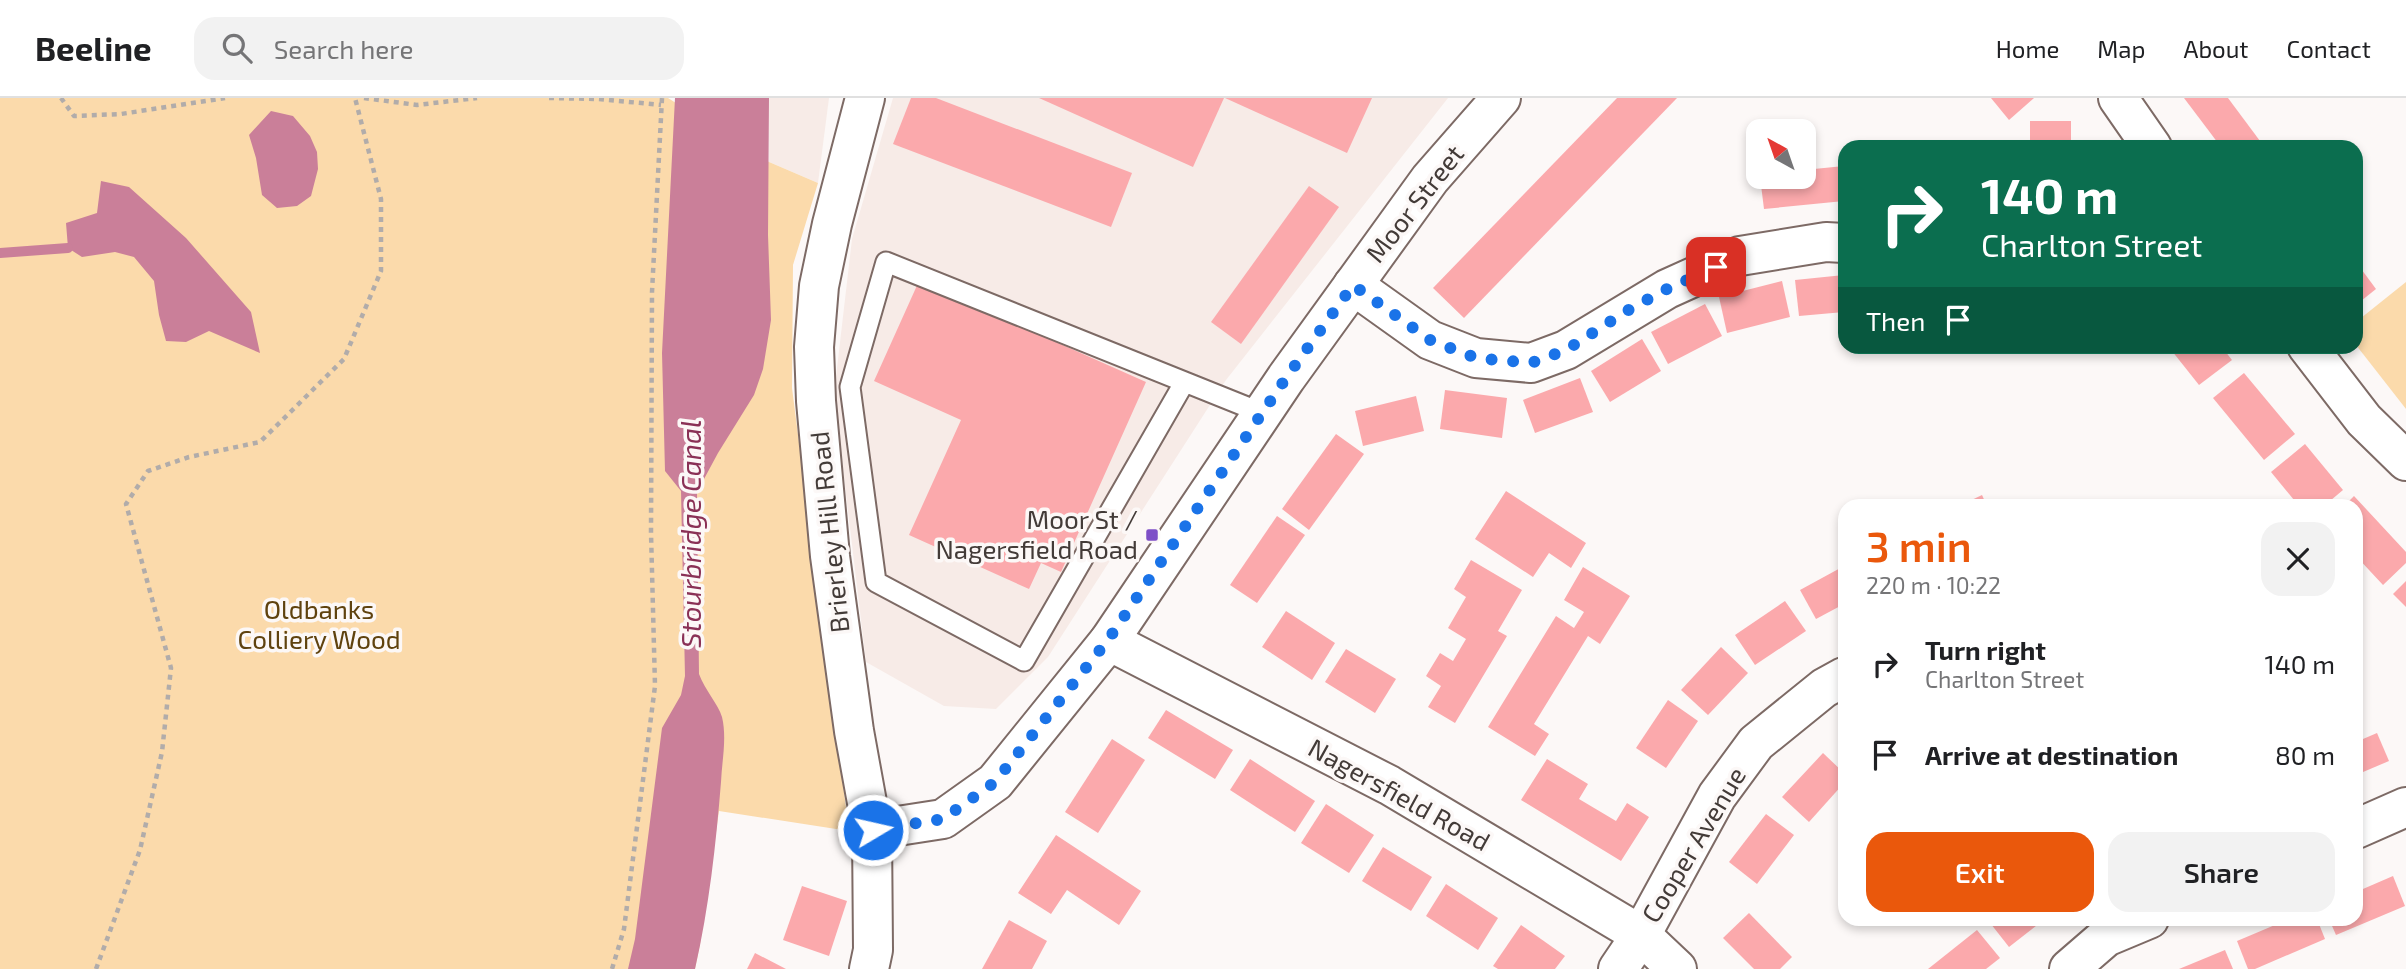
<!DOCTYPE html>
<html lang="en">
<head>
<meta charset="utf-8">
<style>
  :root { --surface:#fff; --page:#f2f2f2; --text:#202124; --muted:#757577; --line:#e0e0e0; --accent:#ea580c }
  body { margin:0; font-family:"Exo 2",sans-serif; background:var(--page); color:var(--text); height:100vh; display:flex; flex-direction:column; font-size:26px; white-space:nowrap }
  * { box-sizing:border-box; margin:0 }
  p { font-size:23px; color:var(--muted) }
  .icon { flex:none; width:38px; height:38px; fill:none; stroke:currentColor; stroke-width:2; stroke-linecap:round; stroke-linejoin:round }
  .map { position:relative; flex:1; overflow:hidden }
  .side { position:absolute; left:1838px; top:401px; width:525px; height:427px; display:flex; flex-direction:column; background:var(--surface); border-radius:21px; box-shadow:0 4px 10px #0003 }
  .side>* { flex:none }
  .hud { position:absolute; left:1838px; top:42px; width:525px; height:214px; border-radius:21px; box-shadow:0 4px 10px #0003; background:#0b6e4f; color:#fff; overflow:hidden }
  .needle { width:46px; rotate:320deg }
  .buttons { position:absolute; left:1746px; top:21px; display:grid; gap:14px }
  .buttons a { display:grid; place-items:center; width:70px; height:70px; border-radius:14px; background:var(--surface); box-shadow:0 4px 10px #0003; font-size:35px }
  .pin { position:absolute; display:grid; place-items:center; width:60px; height:60px; color:#fff; margin:-30px; border-radius:14px; box-shadow:0 4px 10px #0006 }
  .me { position:absolute; width:77px; margin:-38px; rotate:81deg; stroke-linejoin:round; filter:drop-shadow(0 0 5px #0008) }
  .turn { display:flex; align-items:center; gap:24px; height:147px; padding:0 28px; font-size:32px }
  .turn .icon { width:91px; height:91px; stroke-width:2.5 }
  .turn b { display:block; font-size:49px; line-height:60px }
  .then { display:flex; align-items:center; height:66px; padding:0 28px; background:#0003; gap:14px; font-size:26px }
  .round { display:grid; place-items:center; flex:none; width:74px; height:74px; border-radius:21px; background:var(--page) }
  .overview { display:flex; align-items:center; justify-content:space-between; height:119px; padding:0 28px }
  h1 { font-size:42px; font-weight:600; line-height:52px; color:var(--accent) }
  .button { display:flex; gap:14px; margin-top:auto; padding:14px 28px }
  .button a { flex:1; height:80px; border-radius:21px; background:var(--accent); color:#fff; font-size:28px; font-weight:600; line-height:80px; text-align:center }
  .button a+a { background:var(--page); color:var(--text) }
  ul { padding:0; list-style:none }
  li { display:flex; align-items:center; gap:21px; height:91px; padding:0 28px }
  li div { flex:1 }
  li b { display:block; font-size:26px }
  li em { font-style:normal }
  header { display:flex; align-items:center; gap:42px; box-sizing:border-box; height:98px; padding:0 35px; background:var(--surface); border-bottom:2px solid var(--line) }
  header strong { font-size:33px }
  nav { display:flex; gap:38px; margin-inline-start:auto; font-size:24px }
  .search { width:490px; height:63px; background:var(--page); display:flex; align-items:center; gap:18px; box-sizing:border-box; padding:0 24px; border-radius:21px; color:var(--muted); font-size:26px }
  .map>svg:first-child { display:block }
  .built { fill:#f7ebe7 }
  .green { fill:#fbdaab }
  .water { fill:#ca7f99 }
  .lines { fill:none; stroke-linecap:round; stroke-linejoin:round }
  .stream { stroke:#ca7f99; stroke-width:10 }
  .building { fill:#fba9ac }
  .lane-casing { stroke:#7d6a65; stroke-width:23 }
  .street-casing { stroke:#7d6a65; stroke-width:42 }
  .secondary-casing { stroke:#7d6a65; stroke-width:42 }
  .path { stroke:#b1acaa; stroke-width:4.5; stroke-dasharray:5 5; stroke-linecap:butt }
  .lane { stroke:#fff; stroke-width:19 }
  .street { stroke:#fff; stroke-width:38 }
  .secondary { stroke:#fff; stroke-width:38 }
  .route { stroke:#1a73e8; stroke-width:12; stroke-dasharray:0 21.6 }
  .poi-dot { fill:#7e4fc7; stroke:#fcf8f7; stroke-width:2.5 }
  .labels { text-anchor:middle; stroke-width:7; stroke-linejoin:round; paint-order:stroke }
  .street-label { font-size:26px; fill:#433b38; stroke:#fcf8f7 }
  .poi-label { font-size:26px; fill:#433b38; stroke:#fcf8f7; text-anchor:end }
  .park-label { font-size:26px; fill:#5f420e; stroke:#fcf8f7 }
  .water-label { font-size:28px; font-style:italic; fill:#8a3156; stroke:#fcf8f7 }
</style>
</head>
<body>
<header>
<strong>Beeline</strong>
<div class="search"><svg class="icon" aria-label="search" viewBox="0 0 24 24"><circle cx="10" cy="10" r="6"/><path d="M15 15l6 6"/></svg>Search here</div>
<nav><a>Home</a><a>Map</a><a>About</a><a>Contact</a></nav>
</header>
<div class="map">
<svg width="2406" height="871" viewBox="0 0 2406 871">
  <rect width="100%" height="100%" fill="#fcf8f7"/>
  <!-- built -->
  <g class="built">
    <path d="M 769,0 L 829,0 L 818,85 L 769,64 Z"/>
    <path d="M 893,0 L 1448,0 L 1226,282 L 1048,559 L 996,611 L 944,608 L 866,564 L 834,296 L 852,141 Z"/>
  </g>
  <!-- green -->
  <g class="green">
    <path d="M 0,0 L 668,0 L 769,64 L 818,85 L 793,167 L 792,290 L 849,733 L 719,713 L 700,846 L 695,871 L 0,871 Z"/>
    <path d="M 2406,184 L 2406,311 L 2356,247 L 2356,224 Z"/>
  </g>
  <!-- water -->
  <g class="water">
    <path d="M 675,0 L 769,0 L 768,137 L 771,222 L 763,271 L 754,297 L 718,355 L 697,394 L 699,576 C 705,592 718,606 722,619 C 727,640 722,662 721,684 C 716,746 709,810 695,871 L 628,871 L 635,841 L 662,630 L 681,597 L 685,578 L 681,393 L 665,373 L 662,255 Z"/>
    <path d="M 271,13 L 293,18 L 310,38 L 317,54 L 318,71 L 311,98 L 297,108 L 277,110 L 262,97 L 256,60 L 249,37 Z"/>
    <path d="M 101,83 L 129,89 L 186,140 L 251,214 L 260,255 L 209,233 L 186,244 L 166,243 L 159,217 L 154,183 L 134,159 L 115,154 L 82,159 L 68,150 L 66,125 L 97,115 Z"/>
  </g>
  <g class="lines">
    <!-- stream -->
    <path class="stream" d="M 0,155 L 68,150"/>
  </g>
  <!-- building -->
  <g class="building">
    <path d="M 911,0 L 936,0 L 1132,75 L 1111,129 L 893,46 Z"/>
    <path d="M 1039,0 L 1224,0 L 1193,69 Z"/>
    <path d="M 1225,0 L 1372,0 L 1347,55 Z"/>
    <path d="M 1617,0 L 1677,0 L 1464,220 L 1433,190 Z"/>
    <path d="M 1991,0 L 2034,0 L 2009,22 Z"/>
    <path d="M 2184,0 L 2228,0 L 2260,43 L 2252,49 L 2221,49 Z"/>
    <rect x="2030" y="23" width="41" height="26"/>
    <path d="M 1844,68 L 1844,103 L 1764,111 L 1760,79 L 1804,79 L 1804,72 Z"/>
    <path d="M 1309,88 L 1339,109 L 1241,246 L 1211,224 Z"/>
    <path d="M 2356,164 L 2376,191 L 2356,207 Z"/>
    <path d="M 1844,177 L 1844,214 L 1799,218 L 1795,182 Z"/>
    <path d="M 919,183 L 1146,284 L 1061,474 L 1041,465 L 1029,491 L 909,437 L 961,322 L 874,283 Z"/>
    <path d="M 1782,183 L 1790,219 L 1727,235 L 1719,199 Z"/>
    <path d="M 1705,206 L 1722,238 L 1668,266 L 1651,234 Z"/>
    <path d="M 1642,241 L 1661,273 L 1610,304 L 1591,273 Z"/>
    <path d="M 2168,248 L 2221,248 L 2232,262 L 2199,287 Z"/>
    <path d="M 2244,275 L 2295,336 L 2264,362 L 2213,300 Z"/>
    <path d="M 1580,280 L 1593,314 L 1535,335 L 1523,302 Z"/>
    <path d="M 1445,292 L 1507,300 L 1502,340 L 1440,331 Z"/>
    <path d="M 1416,298 L 1424,333 L 1363,348 L 1355,313 Z"/>
    <path d="M 1336,336 L 1364,356 L 1309,432 L 1282,411 Z"/>
    <path d="M 2305,346 L 2343,392 L 2324,408 L 2299,408 L 2271,374 Z"/>
    <path d="M 1506,393 L 1586,445 L 1571,470 L 1549,455 L 1533,479 L 1475,441 Z"/>
    <path d="M 1982,397 L 1987,408 L 1959,408 Z"/>
    <path d="M 2354,398 L 2406,454 L 2406,465 L 2383,487 L 2356,458 L 2356,408 L 2344,408 Z"/>
    <path d="M 1277,418 L 1305,437 L 1257,505 L 1230,487 Z"/>
    <path d="M 1471,462 L 1522,492 L 1498,533 L 1507,538 L 1455,625 L 1428,609 L 1441,588 L 1426,578 L 1440,555 L 1453,563 L 1466,541 L 1448,530 L 1466,499 L 1454,491 Z"/>
    <path d="M 1844,468 L 1844,506 L 1816,521 L 1800,492 Z"/>
    <path d="M 1583,469 L 1630,498 L 1600,546 L 1588,538 L 1534,626 L 1549,636 L 1535,658 L 1488,629 L 1556,518 L 1574,530 L 1584,514 L 1564,502 Z"/>
    <path d="M 2406,483 L 2406,509 L 2393,496 Z"/>
    <path d="M 1785,503 L 1806,533 L 1755,567 L 1735,537 Z"/>
    <path d="M 1286,513 L 1335,545 L 1312,582 L 1262,549 Z"/>
    <path d="M 1721,549 L 1748,575 L 1708,617 L 1681,592 Z"/>
    <path d="M 1346,551 L 1396,581 L 1375,615 L 1325,584 Z"/>
    <path d="M 1668,602 L 1698,623 L 1666,670 L 1636,650 Z"/>
    <path d="M 1166,612 L 1233,652 L 1215,681 L 1148,640 Z"/>
    <path d="M 2377,635 L 2389,663 L 2356,677 L 2356,644 Z"/>
    <path d="M 1112,641 L 1145,662 L 1098,735 L 1065,714 Z"/>
    <path d="M 1823,655 L 1844,675 L 1844,685 L 1809,724 L 1782,699 Z"/>
    <path d="M 1250,661 L 1315,703 L 1295,734 L 1230,692 Z"/>
    <path d="M 1547,661 L 1588,686 L 1579,701 L 1616,723 L 1627,705 L 1649,719 L 1621,763 L 1521,702 Z"/>
    <path d="M 1326,706 L 1374,737 L 1349,775 L 1301,745 Z"/>
    <path d="M 1766,716 L 1794,737 L 1757,786 L 1729,764 Z"/>
    <path d="M 1056,737 L 1141,793 L 1119,827 L 1067,792 L 1051,816 L 1018,795 Z"/>
    <path d="M 1383,749 L 1432,779 L 1411,813 L 1362,783 Z"/>
    <path d="M 2393,778 L 2405,808 L 2336,837 L 2329,821 L 2356,821 L 2356,794 Z"/>
    <path d="M 1446,786 L 1498,820 L 1478,852 L 1426,818 Z"/>
    <path d="M 802,788 L 847,803 L 829,858 L 783,842 Z"/>
    <path d="M 1749,815 L 1792,859 L 1780,871 L 1754,871 L 1723,840 Z"/>
    <path d="M 1987,821 L 2045,821 L 2009,849 Z"/>
    <path d="M 2289,821 L 2317,821 L 2325,841 L 2255,871 L 2248,871 L 2237,843 Z"/>
    <path d="M 1009,822 L 1047,843 L 1032,871 L 982,871 Z"/>
    <path d="M 1521,827 L 1565,858 L 1555,871 L 1498,871 L 1493,868 Z"/>
    <path d="M 1977,832 L 2000,860 L 1986,871 L 1928,871 Z"/>
    <path d="M 2225,852 L 2233,871 L 2179,871 Z"/>
    <path d="M 755,855 L 786,871 L 747,871 Z"/>
  </g>
  <g class="lines">
    <!-- lane casing -->
    <g class="lane-casing">
      <path id="lane" d="M 1184,285 L 1024,563 L 876,484 L 850,289 L 886,164 L 1262,315"/>
    </g>
    <!-- street casing -->
    <g class="street-casing">
      <g id="street">
        <path d="M 1353,187 L 1430,242 L 1476,260 L 1531,265 L 1566,252 L 1667,191 L 1740,158 L 1826,144 L 1844,145"/>
        <path d="M 1109,543 L 1389,687 L 1641,837 L 1677,871"/>
        <path d="M 2356,731 L 2406,709"/>
        <path d="M 1618,871 L 1641,837 L 1717,698 L 1756,645 L 1824,590 L 1844,579"/>
        <path d="M 2069,871 L 2106,839 L 2149,821"/>
      </g>
    </g>
    <!-- secondary casing -->
    <g class="secondary-casing">
      <g id="secondary">
        <path d="M 865,0 L 832,126 L 819,188 L 814,249 L 816,303 L 830,458 L 854,633 L 872,732 L 873,852 L 869,871"/>
        <path d="M 2118,0 L 2152,49"/>
        <path d="M 2307,248 L 2364,322 L 2406,363"/>
        <path d="M 872,732 L 943,721 L 995,684 L 1109,543 L 1286,280 L 1430,81 L 1501,0"/>
      </g>
    </g>
    <!-- path -->
    <g class="path">
      <path d="M 61,0 L 74,18 L 121,16 L 225,0"/>
      <path d="M 364,0 L 417,7 L 477,0"/>
      <path d="M 549,0 L 599,1 L 661,7"/>
      <path d="M 96,871 L 140,752 L 162,654 L 171,570 L 126,406 L 148,373 L 189,359 L 260,344 L 344,261 L 381,173 L 381,101 L 355,0"/>
      <path d="M 612,871 L 624,831 L 655,588 L 651,435 L 652,194 L 662,0"/>
    </g>
    <!-- lane -->
    <use href="#lane" class="lane"/>
    <!-- street -->
    <use href="#street" class="street"/>
    <!-- secondary -->
    <use href="#secondary" class="secondary"/>
  </g>
  <g class="lines">
    <!-- route -->
    <path class="route" d="M 873,732 L 943,721 L 995,684 L 1108,542 L 1286,280 L 1353,187 L 1430,242 L 1476,260 L 1531,265 L 1566,252 L 1630,211 L 1667,191 L 1716,169"/>
  </g>
  <!-- markers -->
  <rect class="poi-dot" x="1145" y="430" width="14" height="14" rx="3.5"/>
  <g class="labels">
    <!-- street labels -->
    <g class="street-label">
      <text transform="translate(1415 106) rotate(-52)" y="9">Moor Street</text>
      <text transform="translate(830 434) rotate(-96)" y="9">Brierley Hill Road</text>
      <text transform="translate(1399 697) rotate(29)" y="9">Nagersfield Road</text>
      <text transform="translate(1694 747) rotate(-59)" y="9">Cooper Avenue</text>
    </g>
    <!-- poi labels -->
    <g class="poi-label">
      <text x="1138" y="431">Moor St /<tspan x="1138" dy="30">Nagersfield Road</tspan></text>
    </g>
    <!-- park labels -->
    <g class="park-label">
      <text x="319" y="521">Oldbanks<tspan x="319" dy="30">Colliery Wood</tspan></text>
    </g>
    <!-- water labels -->
    <g class="water-label">
      <text transform="translate(691 436) rotate(-90)" y="10">Stourbridge Canal</text>
    </g>
  </g>
</svg>
<div class="buttons">
<a><svg class="needle" viewBox="-14 -14 28 28"><path d="M0-13l5 13h-10z" fill="#e53935"/><path d="M0 13l5-13h-10z" fill="#757577"/></svg></a>
</div>
<div class="pin" style="left:1716px;top:169px;background:#d93025"><svg class="icon" aria-label="arrive" viewBox="0 0 24 24"><path d="M6 21V4h12l-3 4 3 4H6"/></svg></div>
<svg class="me" style="left:873px;top:732px" viewBox="-20 -20 40 40"><circle r="17" fill="#1a73e8" stroke="#fff" stroke-width="3"/><path d="M0-11L8 9 0 5-8 9z" fill="#fff"/></svg>
<div class="hud">
<div class="turn"><svg class="icon" aria-label="right" viewBox="0 0 24 24"><path d="M7 20v-9h11M14 6l5 5-5 5"/></svg><div><b>140 m</b>Charlton Street</div></div>
<div class="then">Then<svg class="icon" aria-label="arrive" viewBox="0 0 24 24"><path d="M6 21V4h12l-3 4 3 4H6"/></svg></div>
</div>
<section class="side">
<div class="overview"><div><h1>3 min</h1><p>220 m · 10:22</p></div><a class="round"><svg class="icon" aria-label="close" viewBox="0 0 24 24"><path d="M6 6l12 12M18 6L6 18"/></svg></a></div>
<ul>
<li><svg class="icon" aria-label="right" viewBox="0 0 24 24"><path d="M7 20v-9h11M14 6l5 5-5 5"/></svg><div><b>Turn right</b><p>Charlton Street</p></div><em>140 m</em></li>
<li><svg class="icon" aria-label="arrive" viewBox="0 0 24 24"><path d="M6 21V4h12l-3 4 3 4H6"/></svg><div><b>Arrive at destination</b></div><em>80 m</em></li>
</ul>
<div class="button"><a>Exit</a><a>Share</a></div>
</section>
</div>
</body>
</html>
